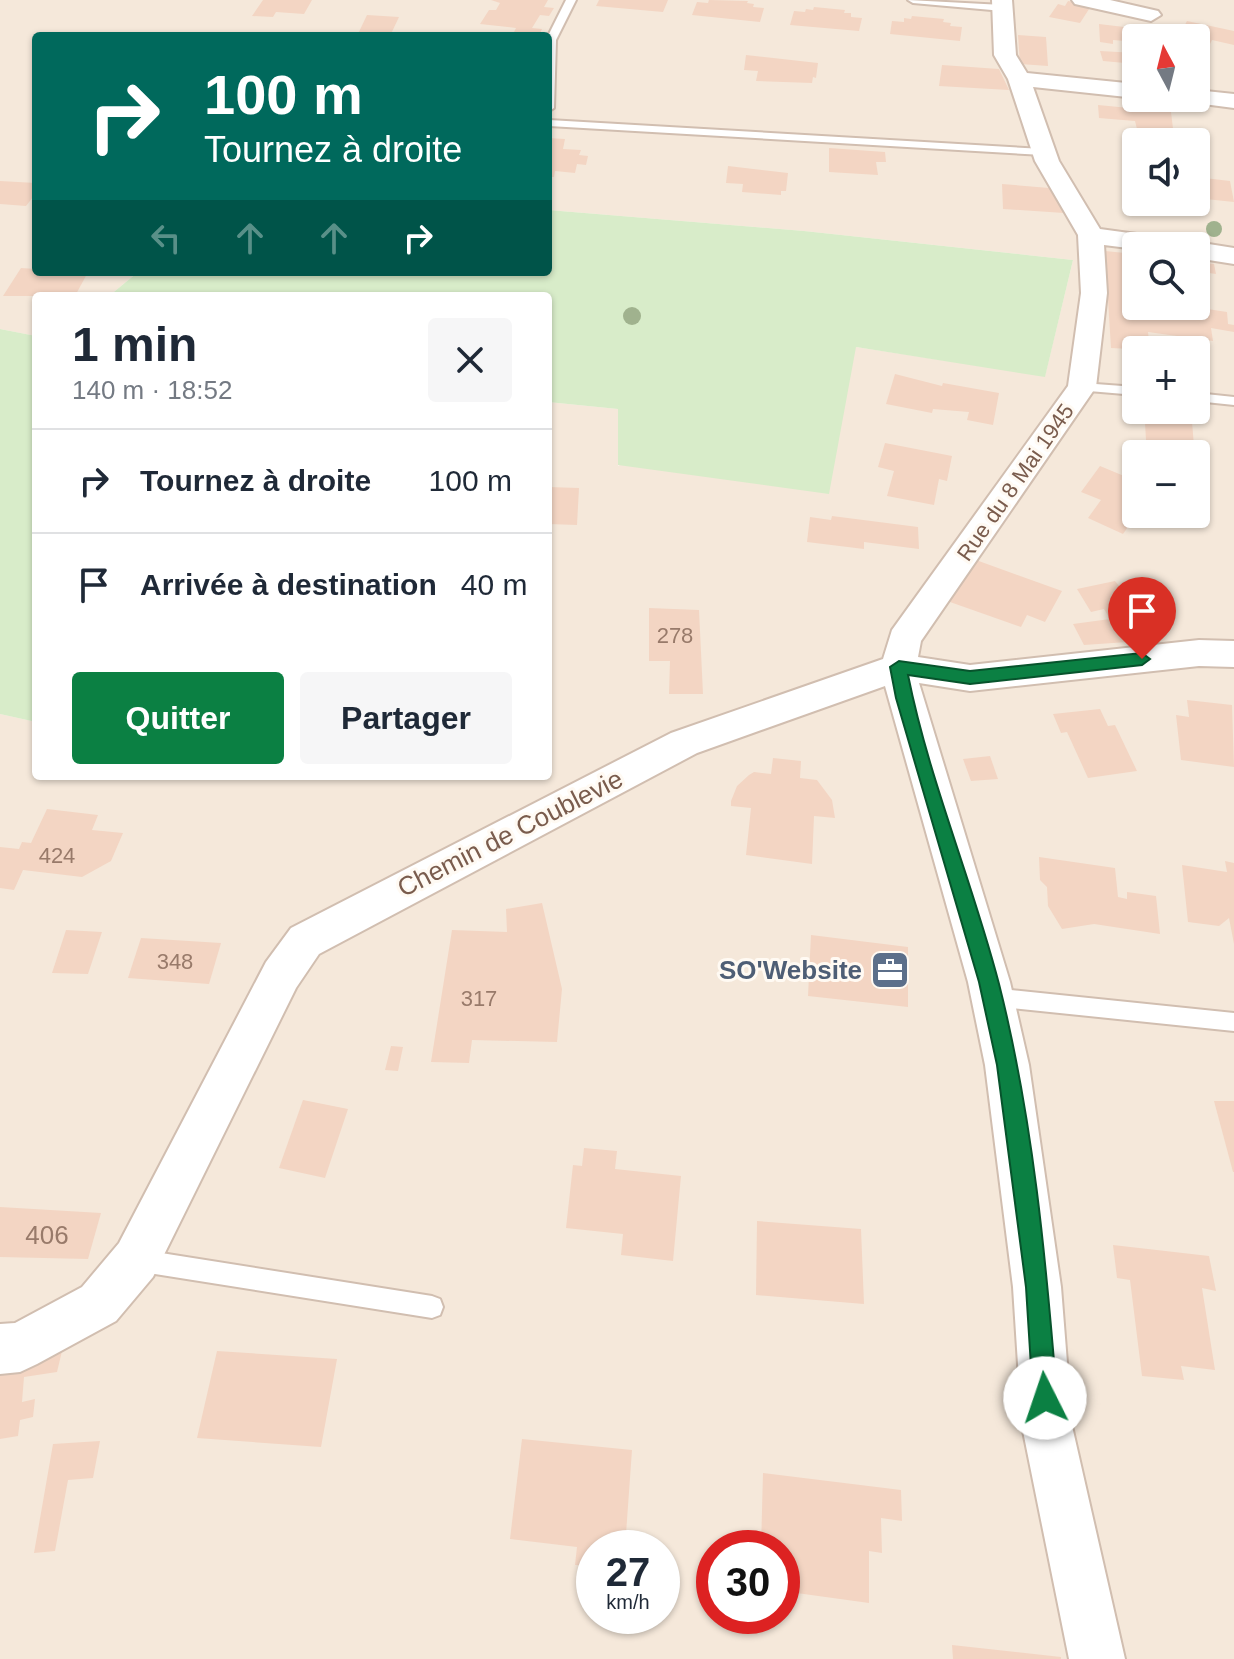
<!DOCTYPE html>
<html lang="fr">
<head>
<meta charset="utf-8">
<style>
  :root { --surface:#fff; --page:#f6f6f7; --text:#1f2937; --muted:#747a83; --line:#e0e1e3; --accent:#0b8043 }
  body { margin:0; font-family:Arial,sans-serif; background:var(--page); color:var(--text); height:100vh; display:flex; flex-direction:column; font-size:30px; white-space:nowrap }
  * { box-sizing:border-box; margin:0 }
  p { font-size:26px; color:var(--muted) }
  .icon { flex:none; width:44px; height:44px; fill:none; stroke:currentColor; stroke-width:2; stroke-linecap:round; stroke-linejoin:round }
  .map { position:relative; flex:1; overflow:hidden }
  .drawer { position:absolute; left:32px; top:292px; width:520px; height:488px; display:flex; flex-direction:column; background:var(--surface); border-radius:8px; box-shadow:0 2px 6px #0004 }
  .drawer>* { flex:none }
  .guide { position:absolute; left:32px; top:32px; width:520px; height:244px; border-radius:8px; box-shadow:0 2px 6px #0004; background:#00695c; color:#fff; overflow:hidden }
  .needle { width:52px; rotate:353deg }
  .buttons { position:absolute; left:1122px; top:24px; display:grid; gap:16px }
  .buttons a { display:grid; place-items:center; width:88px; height:88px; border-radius:8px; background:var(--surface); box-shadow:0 2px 6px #0004; font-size:40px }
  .speed { position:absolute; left:576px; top:1530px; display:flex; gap:16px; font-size:40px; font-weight:700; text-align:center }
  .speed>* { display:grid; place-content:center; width:104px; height:104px; border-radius:50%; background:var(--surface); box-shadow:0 2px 6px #0004; line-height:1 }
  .speed small { font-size:20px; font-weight:400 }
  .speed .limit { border:12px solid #d22; background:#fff; color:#111 }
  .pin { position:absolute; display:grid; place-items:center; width:68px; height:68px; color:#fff; margin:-82px -34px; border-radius:50% 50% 50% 0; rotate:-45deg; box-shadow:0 0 8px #0007 }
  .pin .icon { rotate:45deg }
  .me { position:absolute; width:88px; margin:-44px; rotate:356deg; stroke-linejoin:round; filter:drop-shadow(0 0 6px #0008) }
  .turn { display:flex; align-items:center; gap:28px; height:168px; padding:0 40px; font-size:36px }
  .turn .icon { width:104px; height:104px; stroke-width:2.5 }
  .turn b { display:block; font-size:56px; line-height:68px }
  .lanes { display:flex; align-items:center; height:76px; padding:0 40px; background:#0003; justify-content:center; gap:40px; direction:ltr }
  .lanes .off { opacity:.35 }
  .round { display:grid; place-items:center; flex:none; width:84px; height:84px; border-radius:8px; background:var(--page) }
  .overview { display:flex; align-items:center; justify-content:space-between; height:136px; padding:0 40px }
  h1 { font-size:48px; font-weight:600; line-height:60px }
  .button { display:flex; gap:16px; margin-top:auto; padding:16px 40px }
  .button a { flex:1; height:92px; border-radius:8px; background:var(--accent); color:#fff; font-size:32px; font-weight:600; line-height:92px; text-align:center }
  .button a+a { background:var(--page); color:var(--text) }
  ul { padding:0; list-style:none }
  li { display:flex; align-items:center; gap:24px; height:104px; padding:0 40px; border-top:2px solid var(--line) }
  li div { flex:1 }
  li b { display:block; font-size:30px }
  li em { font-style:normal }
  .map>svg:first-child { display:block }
  .residential { fill:#f5e8da; fill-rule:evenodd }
  .green { fill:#d8ecc9 }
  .building { fill:#f3d5c3 }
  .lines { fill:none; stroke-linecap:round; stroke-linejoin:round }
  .service-casing { stroke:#d1beb0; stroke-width:4 }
  .minor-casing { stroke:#d1beb0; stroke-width:4 }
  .service { fill:#fff; fill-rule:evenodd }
  .minor { fill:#fff; fill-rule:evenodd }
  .tree { fill:#a0b28e }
  .route { fill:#0b8043; stroke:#07532c; stroke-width:2 }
  .labels { text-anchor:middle; stroke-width:6; stroke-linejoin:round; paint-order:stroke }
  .far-street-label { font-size:22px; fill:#7a5c4d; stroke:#fffaf3 }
  .number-label { font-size:22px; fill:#987a6a }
  .street-label { font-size:26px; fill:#7a5c4d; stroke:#fffaf3 }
  .service-label { font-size:26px; font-weight:bold; fill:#4e5e75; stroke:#fffaf3; text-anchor:end }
  .near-number-label { font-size:26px; fill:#987a6a }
</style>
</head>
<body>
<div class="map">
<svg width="1234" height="1659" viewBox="0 0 1234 1659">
  <rect width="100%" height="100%" fill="#fdf6ec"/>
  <!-- residential -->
  <path class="residential" d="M 0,0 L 1234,0 L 1234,1659 L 0,1659 L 0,714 L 36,722 L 36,776 L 548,776 L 548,402 L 618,409 L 618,466 L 856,347 L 1045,376 L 1073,260 L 804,231 L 548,210 L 548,36 L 36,36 L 36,272 L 138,272 L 109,296 L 36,296 L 36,336 L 0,329 ZM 1136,38 L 1196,38 L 1196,98 L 1136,98 ZM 1136,142 L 1196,142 L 1196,202 L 1136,202 ZM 1136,246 L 1196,246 L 1196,306 L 1136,306 ZM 1136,350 L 1196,350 L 1196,410 L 1136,410 ZM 1136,454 L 1196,454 L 1196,514 L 1136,514 ZM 594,1548 L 662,1548 L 662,1616 L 594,1616 ZM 714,1548 L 782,1548 L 782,1616 L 714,1616 Z"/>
  <!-- green -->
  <g class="green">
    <path d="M 548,210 L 804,231 L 1073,260 L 1045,377 L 856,347 L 829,494 L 618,465 L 618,409 L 548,402 L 548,296 L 109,296 L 138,272 L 548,272 Z"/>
    <path d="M 0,329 L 36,336 L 36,722 L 0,714 Z"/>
  </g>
  <!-- building -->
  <g class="building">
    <path d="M 263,0 L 312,0 L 304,14 L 276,12 L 273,17 L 252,16 Z"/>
    <path d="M 491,0 L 548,0 L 544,7 L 554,8 L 549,16 L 540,15 L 532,28 L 542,29 L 539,36 L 512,36 L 516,28 L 480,24 L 489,10 L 496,10 L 500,3 Z"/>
    <path d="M 599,0 L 668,0 L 663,12 L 596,6 Z"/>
    <path d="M 709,0 L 748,1 L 747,3 L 754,4 L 753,7 L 764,8 L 760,22 L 692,15 L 697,2 L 708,3 Z"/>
    <path d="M 1068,1 L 1091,6 L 1080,23 L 1049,17 L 1058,4 L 1065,6 Z"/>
    <path d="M 814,7 L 845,10 L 844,13 L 851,13 L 851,17 L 862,18 L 859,31 L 790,25 L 794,11 L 805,12 L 806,9 L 813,10 Z"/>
    <path d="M 367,15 L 399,17 L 390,36 L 357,36 Z"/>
    <path d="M 912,16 L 944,19 L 943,22 L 951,23 L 950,26 L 962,27 L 960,41 L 890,34 L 892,21 L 904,22 L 904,18 L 911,19 Z"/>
    <path d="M 1187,21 L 1234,31 L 1234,45 L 1212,40 L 1208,48 L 1196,45 L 1196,38 L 1178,38 Z"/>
    <path d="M 1099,24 L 1141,29 L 1142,38 L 1136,38 L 1136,42 L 1113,40 L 1113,44 L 1100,42 Z"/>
    <path d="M 1018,35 L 1046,37 L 1048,66 L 1020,64 Z"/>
    <path d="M 1100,51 L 1136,53 L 1136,64 L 1103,61 Z"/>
    <path d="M 746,55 L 818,63 L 816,78 L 813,77 L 812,83 L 756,81 L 758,71 L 744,70 Z"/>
    <path d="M 942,65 L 999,69 L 1009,90 L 939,86 Z"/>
    <path d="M 1098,105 L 1171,112 L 1174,137 L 1138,133 L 1135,121 L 1099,118 Z"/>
    <path d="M 548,138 L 565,139 L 563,149 L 581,150 L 579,155 L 588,156 L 586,165 L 577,164 L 575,173 L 555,171 L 554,177 L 548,177 Z"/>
    <path d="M 829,148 L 885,152 L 886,162 L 876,162 L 878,175 L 829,172 Z"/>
    <path d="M 728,166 L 788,173 L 786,191 L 781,191 L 781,195 L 742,192 L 743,184 L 726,183 Z"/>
    <path d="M 1196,177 L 1230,181 L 1234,202 L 1196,198 Z"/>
    <path d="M 0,181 L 36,183 L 36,193 L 26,206 L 0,204 Z"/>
    <path d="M 1002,184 L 1049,188 L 1064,213 L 1003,209 Z"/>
    <path d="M 1105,251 L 1135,254 L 1136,306 L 1188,306 L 1227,312 L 1228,324 L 1234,325 L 1234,332 L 1211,328 L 1213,341 L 1148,332 L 1150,350 L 1111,348 Z"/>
    <path d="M 1196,262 L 1214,264 L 1216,274 L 1196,271 Z"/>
    <path d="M 21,268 L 36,269 L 36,272 L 88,272 L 75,296 L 3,296 Z"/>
    <path d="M 895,374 L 942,386 L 943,383 L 999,393 L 993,425 L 967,420 L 969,412 L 933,409 L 932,413 L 886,404 Z"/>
    <path d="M 1156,410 L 1191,410 L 1194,446 L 1146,440 L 1145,423 L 1151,424 L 1150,412 L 1157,413 Z"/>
    <path d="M 885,443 L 952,456 L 947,481 L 939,479 L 934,505 L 887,496 L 894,471 L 878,467 Z"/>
    <path d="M 1100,466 L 1136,481 L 1136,515 L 1123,534 L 1088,518 L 1101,500 L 1081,492 Z"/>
    <path d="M 548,487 L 579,488 L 577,525 L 548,524 Z"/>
    <path d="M 832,516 L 918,527 L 919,549 L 864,542 L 864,549 L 807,542 L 810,517 L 831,520 Z"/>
    <path d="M 976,560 L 1062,591 L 1045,622 L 1027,615 L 1021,627 L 950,602 Z"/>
    <path d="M 1115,581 L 1132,602 L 1148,598 L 1157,611 L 1129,616 L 1142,641 L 1084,645 L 1073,624 L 1110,619 L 1104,609 L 1091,612 L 1077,589 Z"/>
    <path d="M 649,608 L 699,610 L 703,694 L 669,694 L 670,661 L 649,661 Z"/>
    <path d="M 1187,700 L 1232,705 L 1234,767 L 1181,760 L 1176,715 L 1189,717 Z"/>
    <path d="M 1100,709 L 1108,726 L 1115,725 L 1137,771 L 1088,778 L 1067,732 L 1061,733 L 1053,714 Z"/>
    <path d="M 990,756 L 998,779 L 971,781 L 963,759 Z"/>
    <path d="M 773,758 L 801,761 L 800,778 L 817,780 L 832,800 L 835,818 L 814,816 L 812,864 L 746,855 L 751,808 L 731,806 L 731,801 L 737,786 L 749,775 L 754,772 L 771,774 Z"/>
    <path d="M 47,809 L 98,815 L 92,830 L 123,833 L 111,861 L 82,877 L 23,870 L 14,890 L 0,888 L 0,847 L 19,849 L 22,842 L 31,843 Z"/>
    <path d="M 1039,857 L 1115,868 L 1118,897 L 1127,899 L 1127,892 L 1156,896 L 1160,934 L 1094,924 L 1062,929 L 1048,906 L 1047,887 L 1040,880 Z"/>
    <path d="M 1225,861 L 1234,863 L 1234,944 L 1229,918 L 1219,926 L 1188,922 L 1182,865 L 1227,872 Z"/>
    <path d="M 542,903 L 562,989 L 557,1042 L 472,1040 L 469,1063 L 431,1062 L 452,930 L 507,932 L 506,909 Z"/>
    <path d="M 66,930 L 102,932 L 88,974 L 52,973 Z"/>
    <path d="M 811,935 L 908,947 L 908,1007 L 808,996 Z"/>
    <path d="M 141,938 L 221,943 L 209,984 L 128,978 Z"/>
    <path d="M 391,1046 L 403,1047 L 398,1071 L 385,1070 Z"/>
    <path d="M 303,1100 L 348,1109 L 325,1178 L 279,1168 Z"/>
    <path d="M 1214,1101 L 1234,1101 L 1234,1172 L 1233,1172 Z"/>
    <path d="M 584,1148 L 617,1151 L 615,1169 L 681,1176 L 673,1261 L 621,1255 L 623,1234 L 566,1228 L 573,1165 L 582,1166 Z"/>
    <path d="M 0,1207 L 101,1213 L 88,1259 L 0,1257 Z"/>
    <path d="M 757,1221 L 861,1229 L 864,1304 L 756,1295 Z"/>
    <path d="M 1113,1245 L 1209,1256 L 1216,1291 L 1202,1288 L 1215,1370 L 1181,1366 L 1184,1380 L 1142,1376 L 1130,1280 L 1117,1278 Z"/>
    <path d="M 62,1351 L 57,1372 L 24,1377 L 22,1402 L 35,1399 L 33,1417 L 20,1420 L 18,1436 L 0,1439 L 0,1363 Z"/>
    <path d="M 217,1351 L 337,1359 L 321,1447 L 197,1438 Z"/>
    <path d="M 522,1439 L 632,1450 L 625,1548 L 594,1548 L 594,1566 L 575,1565 L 577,1547 L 510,1539 Z"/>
    <path d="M 100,1441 L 93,1478 L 68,1480 L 55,1551 L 34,1553 L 53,1444 Z"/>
    <path d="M 763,1473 L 901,1490 L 902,1521 L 881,1518 L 882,1553 L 869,1551 L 869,1603 L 782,1591 L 782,1548 L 761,1548 Z"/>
    <path d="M 952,1645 L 1061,1657 L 1061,1659 L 953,1659 Z"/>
  </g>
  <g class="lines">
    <!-- service casing -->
    <g class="service-casing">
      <g id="service">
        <path d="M 566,0 L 576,0 L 556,40 L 554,108 L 549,111 L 548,36 Z"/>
        <path d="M 908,0 L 1003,5 L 1008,8 L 1003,11 L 913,3 Z"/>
        <path d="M 549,120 L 1043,149 L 1049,152 L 1043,155 L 549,126 Z"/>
        <path d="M 1082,383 L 1136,387 L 1136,395 L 1077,390 L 1077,384 Z"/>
        <path d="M 1196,393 L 1234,397 L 1234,405 L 1196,401 Z"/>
        <path d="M 992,988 L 1234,1013 L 1234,1031 L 992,1006 L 985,1003 L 982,997 L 985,991 Z"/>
        <path d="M 136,1249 L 432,1296 L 440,1299 L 443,1307 L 440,1315 L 432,1318 L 136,1271 L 128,1268 L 125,1260 L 128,1252 Z"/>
      </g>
    </g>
    <!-- minor casing -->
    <g class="minor-casing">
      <g id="minor">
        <path d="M 992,0 L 1012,0 L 1016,55 L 1027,73 L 1136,84 L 1136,98 L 1033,87 L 1059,161 L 1100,229 L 1166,238 L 1175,241 L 1179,246 L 1136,246 L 1136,249 L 1104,245 L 1107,293 L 1096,387 L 921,641 L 918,657 L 970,665 L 1199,640 L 1234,641 L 1234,667 L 1199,666 L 970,691 L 919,683 L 1010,982 L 1029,1065 L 1061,1287 L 1072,1426 L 1125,1659 L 1069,1659 L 1022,1426 L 1013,1287 L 985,1065 L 968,982 L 885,686 L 697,753 L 319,954 L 296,988 L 153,1277 L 116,1321 L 37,1364 L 20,1372 L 0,1374 L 0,1324 L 15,1323 L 82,1287 L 119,1243 L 266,962 L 291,928 L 671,733 L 883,659 L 892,630 L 1068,386 L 1081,293 L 1078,235 L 1035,161 L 1008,79 L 994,55 Z"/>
        <path d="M 1072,0 L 1110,0 L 1158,11 L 1161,15 L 1151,21 L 1075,4 Z"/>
        <path d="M 1196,90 L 1234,94 L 1234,108 L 1188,102 L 1186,98 L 1196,98 Z"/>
        <path d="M 1196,242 L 1234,248 L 1234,264 L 1196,258 L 1196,246 L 1186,246 Z"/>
      </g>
    </g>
    <!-- service -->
    <use href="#service" class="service"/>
    <!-- minor -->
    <use href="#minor" class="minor"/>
  </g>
  <!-- trees -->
  <g class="tree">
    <circle cx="1214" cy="229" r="8"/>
    <circle cx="632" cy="316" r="9"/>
  </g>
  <!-- route -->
  <path class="route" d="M 1142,653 L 1150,659 L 1142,665 L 970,684 L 908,675 C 929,780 972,880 999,984 C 1033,1118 1046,1260 1057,1398 L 1054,1406 L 1045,1410 L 1037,1406 L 1033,1398 L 1026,1287 L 997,1065 L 979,982 L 896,698 L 890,667 L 899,661 L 970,671 Z"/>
  <!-- icons -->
  <defs>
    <g id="office-square" transform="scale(2)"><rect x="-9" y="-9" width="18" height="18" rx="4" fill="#5c6f8a" stroke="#fffaf3"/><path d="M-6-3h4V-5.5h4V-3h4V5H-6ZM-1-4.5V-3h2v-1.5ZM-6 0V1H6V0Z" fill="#fff"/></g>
  </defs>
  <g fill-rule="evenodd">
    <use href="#office-square" x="890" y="970"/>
  </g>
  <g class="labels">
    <!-- far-street labels -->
    <g class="far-street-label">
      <text transform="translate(1015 482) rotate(-55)" y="8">Rue du 8 Mai 1945</text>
    </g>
    <!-- number labels -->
    <g class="number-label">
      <text x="675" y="643">278</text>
      <text x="57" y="863">424</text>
      <text x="175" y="969">348</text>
      <text x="479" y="1006">317</text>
    </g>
    <!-- street labels -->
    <g class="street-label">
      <text transform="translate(510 833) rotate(-27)" y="9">Chemin de Coublevie</text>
    </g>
    <!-- service labels -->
    <g class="service-label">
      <text x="862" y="979">SO'Website</text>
    </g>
    <!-- near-number labels -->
    <g class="near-number-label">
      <text x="47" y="1244">406</text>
    </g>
  </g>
</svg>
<div class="buttons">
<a><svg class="needle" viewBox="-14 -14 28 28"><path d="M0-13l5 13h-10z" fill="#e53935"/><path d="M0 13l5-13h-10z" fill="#747a83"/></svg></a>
<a><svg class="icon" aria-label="sound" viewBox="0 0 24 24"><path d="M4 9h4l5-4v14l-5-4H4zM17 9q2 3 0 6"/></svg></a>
<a><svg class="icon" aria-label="search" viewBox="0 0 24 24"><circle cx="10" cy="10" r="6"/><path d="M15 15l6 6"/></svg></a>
<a>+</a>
<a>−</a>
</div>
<div class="speed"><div>27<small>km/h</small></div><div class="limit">30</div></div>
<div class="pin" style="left:1142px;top:659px;background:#d93025"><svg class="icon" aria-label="arrive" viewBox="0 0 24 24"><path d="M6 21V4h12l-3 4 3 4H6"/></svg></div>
<svg class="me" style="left:1045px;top:1398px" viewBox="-20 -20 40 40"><circle r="19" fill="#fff"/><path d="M0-13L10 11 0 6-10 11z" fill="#0b8043"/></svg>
<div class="guide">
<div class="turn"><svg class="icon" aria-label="right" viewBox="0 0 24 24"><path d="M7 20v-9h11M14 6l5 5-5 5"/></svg><div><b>100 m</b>Tournez à droite</div></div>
<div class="lanes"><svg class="icon off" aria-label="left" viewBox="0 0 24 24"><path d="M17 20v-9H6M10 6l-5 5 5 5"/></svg><svg class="icon off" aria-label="ahead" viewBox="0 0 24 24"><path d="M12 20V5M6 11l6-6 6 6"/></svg><svg class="icon off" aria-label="ahead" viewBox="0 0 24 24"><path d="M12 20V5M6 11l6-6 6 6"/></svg><svg class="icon" aria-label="right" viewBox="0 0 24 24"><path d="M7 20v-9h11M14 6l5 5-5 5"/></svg></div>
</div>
<section class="drawer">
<div class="overview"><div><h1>1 min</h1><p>140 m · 18:52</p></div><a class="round"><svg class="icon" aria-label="close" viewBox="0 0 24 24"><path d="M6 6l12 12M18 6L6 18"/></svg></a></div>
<ul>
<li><svg class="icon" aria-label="right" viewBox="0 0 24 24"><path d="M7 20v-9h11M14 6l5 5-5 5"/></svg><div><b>Tournez à droite</b></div><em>100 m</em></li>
<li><svg class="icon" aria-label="arrive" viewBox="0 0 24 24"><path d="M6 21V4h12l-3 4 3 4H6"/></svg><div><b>Arrivée à destination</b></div><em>40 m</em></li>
</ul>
<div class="button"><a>Quitter</a><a>Partager</a></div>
</section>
</div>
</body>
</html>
